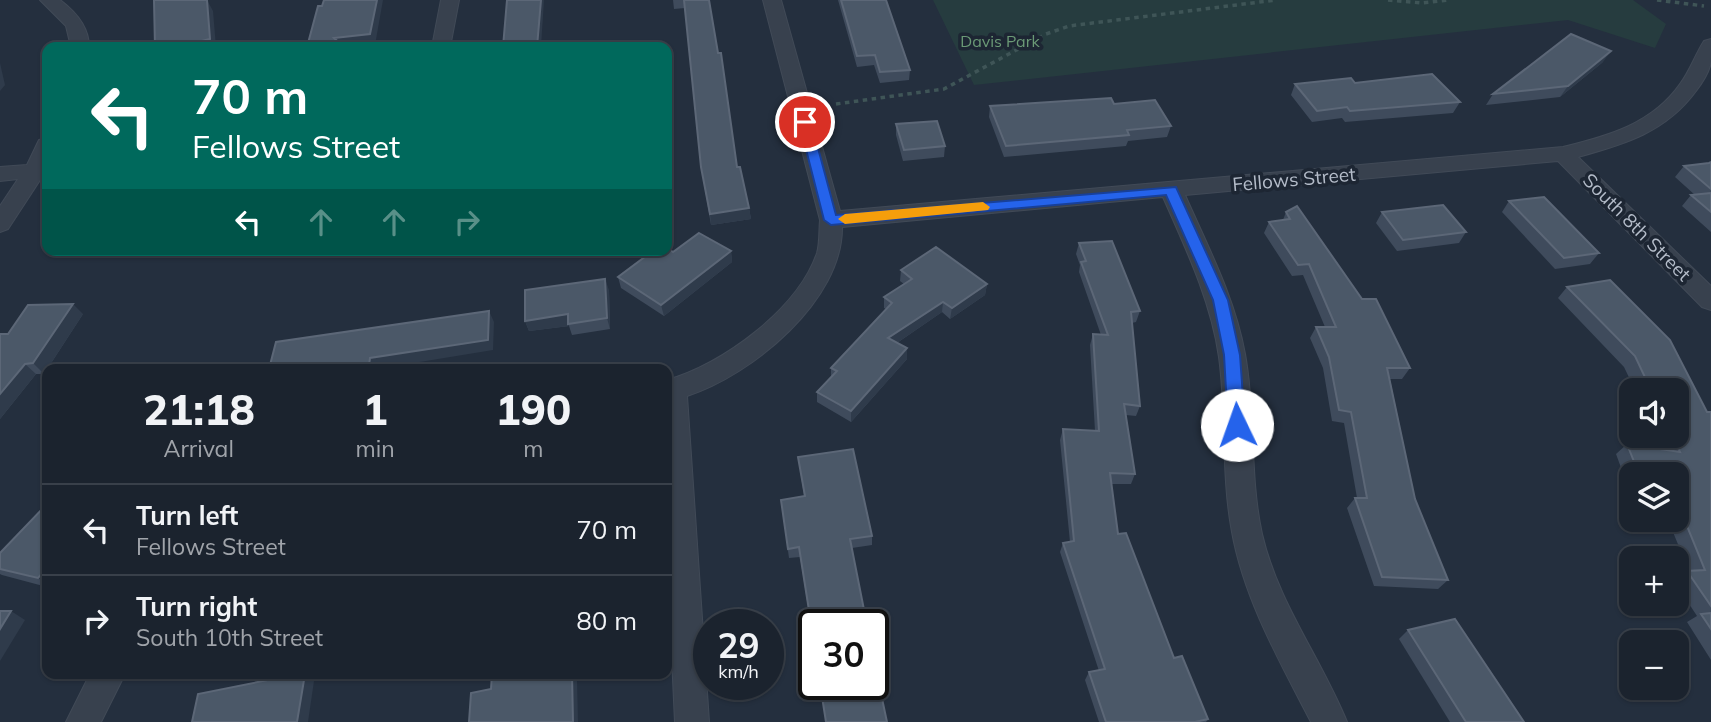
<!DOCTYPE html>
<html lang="en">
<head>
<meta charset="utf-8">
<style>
  :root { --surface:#1b232e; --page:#282f3a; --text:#f1f3f6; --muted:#a0a4aa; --line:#39404a }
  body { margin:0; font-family:Mulish,sans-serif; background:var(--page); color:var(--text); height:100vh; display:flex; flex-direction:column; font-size:26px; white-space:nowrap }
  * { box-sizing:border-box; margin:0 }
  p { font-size:23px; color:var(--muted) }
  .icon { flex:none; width:38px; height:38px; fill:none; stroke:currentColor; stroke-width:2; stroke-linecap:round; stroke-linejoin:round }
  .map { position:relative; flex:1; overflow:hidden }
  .panel { position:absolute; left:42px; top:364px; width:630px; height:315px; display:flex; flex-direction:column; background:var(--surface); border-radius:14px; box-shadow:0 2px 5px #0004,0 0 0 2px var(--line) }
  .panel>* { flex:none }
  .top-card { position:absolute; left:42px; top:42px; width:630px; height:214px; border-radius:14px; box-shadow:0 2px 5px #0004,0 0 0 2px var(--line); background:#00695c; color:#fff; overflow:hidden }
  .tools { position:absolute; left:1619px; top:378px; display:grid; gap:14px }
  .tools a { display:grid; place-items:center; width:70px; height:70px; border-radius:14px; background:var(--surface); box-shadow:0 2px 5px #0004,0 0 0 2px var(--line); font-size:35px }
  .speed { position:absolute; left:693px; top:609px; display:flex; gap:14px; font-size:35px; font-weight:700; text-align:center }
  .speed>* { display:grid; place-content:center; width:91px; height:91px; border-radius:50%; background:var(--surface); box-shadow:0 2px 5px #0004,0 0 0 2px var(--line); line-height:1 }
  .speed small { font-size:18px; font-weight:400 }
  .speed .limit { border:4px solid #111; border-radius:10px; background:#fff; color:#111 }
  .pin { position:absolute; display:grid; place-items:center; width:60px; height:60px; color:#fff; margin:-30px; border:4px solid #fff; border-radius:50%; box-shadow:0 2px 7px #0007 }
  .me { position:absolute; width:77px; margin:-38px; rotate:357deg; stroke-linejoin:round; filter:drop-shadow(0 0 5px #0008) }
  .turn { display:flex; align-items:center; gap:24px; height:147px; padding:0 35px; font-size:32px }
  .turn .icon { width:91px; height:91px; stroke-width:2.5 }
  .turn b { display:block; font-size:49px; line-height:60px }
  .lanes { display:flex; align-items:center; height:66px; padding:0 35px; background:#0003; justify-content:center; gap:35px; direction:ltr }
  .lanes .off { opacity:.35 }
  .eta { display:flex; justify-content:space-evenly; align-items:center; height:119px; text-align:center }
  .eta b { font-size:42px; font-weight:800; line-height:49px }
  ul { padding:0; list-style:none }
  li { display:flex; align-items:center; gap:21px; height:91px; padding:0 35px; border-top:2px solid var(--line) }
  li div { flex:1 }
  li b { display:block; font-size:26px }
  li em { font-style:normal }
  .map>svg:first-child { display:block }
  .green { fill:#263c3f }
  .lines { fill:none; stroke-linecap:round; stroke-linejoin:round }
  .street-casing { stroke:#414a57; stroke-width:2 }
  .path { stroke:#3f5557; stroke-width:3.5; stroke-dasharray:4.5 4.5; stroke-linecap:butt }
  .street { fill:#38414e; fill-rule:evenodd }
  .wall { fill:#3f4b5c }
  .shaded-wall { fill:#2f3b4b }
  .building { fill:#4b5868; stroke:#5c6777; stroke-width:2 }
  .route { fill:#2563eb; stroke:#184099; stroke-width:2 }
  .slow { fill:#f59e0b }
  .labels { text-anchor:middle; stroke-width:7; stroke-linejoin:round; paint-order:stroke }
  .far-park-label { font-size:16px; fill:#6b9a76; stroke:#1d2633 }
  .street-label { font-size:19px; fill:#b4bcc9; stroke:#1d2633 }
</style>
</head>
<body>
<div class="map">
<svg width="1711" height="722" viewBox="0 0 1711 722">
  <rect width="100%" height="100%" fill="#242f3e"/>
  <!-- green -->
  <path class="green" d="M 933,0 L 1633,0 L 1666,24 L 1655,48 L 1568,20 L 974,85 Z"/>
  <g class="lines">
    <!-- street casing -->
    <g class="street-casing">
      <g id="street">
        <path d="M 40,0 L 60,0 C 76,12 89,27 89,47 L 71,47 L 66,26 Z"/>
        <path d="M 441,0 L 459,0 L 450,47 L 432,47 Z"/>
        <path d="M 763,0 L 781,0 L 840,211 L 1563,147 C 1608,136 1652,124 1680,84 C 1690,71 1695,55 1704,41 L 1711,39 C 1711,46 1711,54 1711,61 C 1710,71 1702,83 1696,91 C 1666,132 1625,144 1578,157 L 1711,286 L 1711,310 L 1702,307 L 1558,161 L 1185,195 C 1208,247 1235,298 1245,354 C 1256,413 1249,475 1262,534 C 1278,603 1321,658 1347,722 L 1311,722 C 1280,662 1244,599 1232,532 C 1221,474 1227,415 1219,357 C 1211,301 1186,249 1163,197 L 842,227 C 843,300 752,375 687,396 L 709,722 L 675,722 L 667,548 L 667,380 C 722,365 798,309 817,253 C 820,242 819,231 820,220 Z"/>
        <path d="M 47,138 L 47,177 L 42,177 L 8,229 L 0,232 L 0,206 L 18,179 L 0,181 L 0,167 L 27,165 L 39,140 Z"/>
        <path d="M 90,674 L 125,674 L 101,722 L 66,722 Z"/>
      </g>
    </g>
    <!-- path -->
    <g class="path">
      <path d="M 1388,0 L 1422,3 L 1448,0"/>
      <path d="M 1657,0 L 1704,6"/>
      <path d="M 836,104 L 944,89 L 1046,34 L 1069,26 L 1276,0"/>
    </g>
    <!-- street -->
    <use href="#street" class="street"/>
  </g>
  <!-- wall -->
  <g class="wall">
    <path d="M 673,0 L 709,0 L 737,167 L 749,208 L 751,219 L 711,225 L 701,167 L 685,8 L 674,9 Z"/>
    <path d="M 838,0 L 886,0 L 910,70 L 909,80 L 880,83 L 874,65 L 857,67 Z"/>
    <path d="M 1603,62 L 1560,97 L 1486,105 L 1493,94 Z"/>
    <path d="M 1355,83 L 1460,102 L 1453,113 L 1345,122 L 1342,118 L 1312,122 L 1291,95 L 1295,84 Z"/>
    <path d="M 1114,104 L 1171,126 L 1167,137 L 1128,141 L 1126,146 L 1004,157 L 989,117 L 990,106 Z"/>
    <path d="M 896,124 L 945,146 L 944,157 L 903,161 L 896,135 Z"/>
    <path d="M 1711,162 L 1711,232 L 1682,206 L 1691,195 L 1695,195 L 1675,177 L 1684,166 L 1709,163 Z"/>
    <path d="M 1509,201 L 1599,253 L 1590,264 L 1555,269 L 1502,212 Z"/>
    <path d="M 1286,212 L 1410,368 L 1402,379 L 1390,379 L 1415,499 L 1448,580 L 1438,589 L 1374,586 L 1347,508 L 1355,498 L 1357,498 L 1344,423 L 1332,421 L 1323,368 L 1310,338 L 1316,327 L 1325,327 L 1303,275 L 1292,276 L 1264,233 L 1269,222 L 1283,220 Z"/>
    <path d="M 1382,212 L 1466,232 L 1459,243 L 1397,251 L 1376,223 Z"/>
    <path d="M 1079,243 L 1140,311 L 1136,322 L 1132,323 L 1140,406 L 1136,416 L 1126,415 L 1135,474 L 1131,484 L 1111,484 L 1118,534 L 1174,658 L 1208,719 L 1206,722 L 1099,722 L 1085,680 L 1089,672 L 1099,671 L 1060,552 L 1063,543 L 1070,542 L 1060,440 L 1063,429 L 1095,431 L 1090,345 L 1093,334 L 1101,335 L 1079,272 L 1080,265 L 1076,254 Z"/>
    <path d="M 731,251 L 732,262 L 664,316 L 621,288 L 618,277 L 673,252 Z"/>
    <path d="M 901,270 L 987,284 L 985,295 L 950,319 L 942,312 L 897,343 L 907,359 L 851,422 L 817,402 L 817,392 L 831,377 L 831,368 L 886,309 L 884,308 L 884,297 L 904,284 L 900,281 Z"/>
    <path d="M 1567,287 L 1707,412 L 1711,412 L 1711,660 L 1687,622 L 1697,616 L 1676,584 L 1676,579 L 1689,571 L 1668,520 L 1676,520 L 1676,474 L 1631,474 L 1631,495 L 1616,454 L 1627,444 L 1662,449 L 1656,436 L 1676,436 L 1676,390 L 1635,390 L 1624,367 L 1558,298 Z"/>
    <path d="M 609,290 L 610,329 L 572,335 L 569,326 L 529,331 L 525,321 Z"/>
    <path d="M 83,314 L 44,374 L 36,374 L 0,419 L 8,334 Z"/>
    <path d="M 798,457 L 872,536 L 872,545 L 852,548 L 814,625 L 814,646 L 800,557 L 789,558 L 781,500 L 804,496 Z"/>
    <path d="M 47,504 L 47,587 L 2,575 L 0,574 L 0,553 Z"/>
    <path d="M 1408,630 L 1524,722 L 1450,722 L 1399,639 Z"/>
  </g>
  <!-- shaded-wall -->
  <g class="shaded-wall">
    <path d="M 207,0 L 213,11 L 216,47 L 199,47 Z"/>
    <path d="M 377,0 L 383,0 L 375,45 L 355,47 L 339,47 L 334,38 Z"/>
    <path d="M 541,0 L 544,0 L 541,47 L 537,47 Z"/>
    <path d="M 1611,51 L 1603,62 L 1560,97 L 1568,86 Z"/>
    <path d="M 0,63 L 5,85 L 0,91 Z"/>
    <path d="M 749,208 L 751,219 L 711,225 L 710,214 Z"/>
    <path d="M 731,251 L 732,262 L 664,316 L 661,305 Z"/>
    <path d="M 605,279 L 609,290 L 610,329 L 607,318 Z"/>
    <path d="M 987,284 L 985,295 L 950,319 L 952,308 Z"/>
    <path d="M 943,302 L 942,312 L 888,349 L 888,338 Z"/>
    <path d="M 73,304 L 83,314 L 44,374 L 33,363 Z"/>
    <path d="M 489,311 L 494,322 L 493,350 L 377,369 L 344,369 Z"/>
    <path d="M 568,314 L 569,326 L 529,331 L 525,321 Z"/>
    <path d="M 907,348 L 907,359 L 851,422 L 851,411 Z"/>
    <path d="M 25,364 L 36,374 L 0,419 L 0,394 Z"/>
    <path d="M 47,568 L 47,585 L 38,578 Z"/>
    <path d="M 11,611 L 25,620 L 0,661 L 0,629 Z"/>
    <path d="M 305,674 L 307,674 L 314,681 L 308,722 L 297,722 Z"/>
    <path d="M 572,674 L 577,680 L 578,722 L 573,722 Z"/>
  </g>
  <!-- building -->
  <g class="building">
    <path d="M 154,0 L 207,0 L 210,39 L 201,41 L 199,47 L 155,47 Z"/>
    <path d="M 324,0 L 377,0 L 370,34 L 334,38 L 344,47 L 307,47 L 318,6 L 322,6 Z"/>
    <path d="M 507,0 L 541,0 L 537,47 L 503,47 Z"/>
    <path d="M 684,0 L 709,0 L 718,53 L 721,53 L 737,167 L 740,167 L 749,208 L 710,214 L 701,167 Z"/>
    <path d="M 841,0 L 886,0 L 910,70 L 880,72 L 875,55 L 857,56 Z"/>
    <path d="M 1571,34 L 1611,51 L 1568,86 L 1493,94 Z"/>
    <path d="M 1432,74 L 1460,102 L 1350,111 L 1347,107 L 1317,111 L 1295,84 L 1351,78 L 1355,83 Z"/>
    <path d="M 1111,98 L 1114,104 L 1155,100 L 1171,126 L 1127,130 L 1129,135 L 1006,146 L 990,106 Z"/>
    <path d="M 937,121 L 945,146 L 904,150 L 896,124 Z"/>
    <path d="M 1711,162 L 1711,189 L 1684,166 L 1709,163 Z"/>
    <path d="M 1711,193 L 1711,212 L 1691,195 Z"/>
    <path d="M 1544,197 L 1599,253 L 1564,258 L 1509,201 Z"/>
    <path d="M 1443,205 L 1466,232 L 1403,240 L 1382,212 Z"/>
    <path d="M 1297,206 L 1362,299 L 1376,299 L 1410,368 L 1387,368 L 1415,499 L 1448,580 L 1382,577 L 1355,498 L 1367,498 L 1351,412 L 1339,410 L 1329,357 L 1316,327 L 1336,327 L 1309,264 L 1298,265 L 1269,222 L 1290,219 L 1286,212 Z"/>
    <path d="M 699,233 L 731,251 L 661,305 L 618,277 L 654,250 L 667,250 L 667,248 L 673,252 Z"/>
    <path d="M 1112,241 L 1140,311 L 1131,312 L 1140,406 L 1124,404 L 1135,474 L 1110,473 L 1118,534 L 1126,533 L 1174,658 L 1182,656 L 1208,719 L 1195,722 L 1106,722 L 1089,672 L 1105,669 L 1063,543 L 1074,541 L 1063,429 L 1099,431 L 1093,334 L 1108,335 L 1081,262 L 1086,261 L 1079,243 Z"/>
    <path d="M 936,247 L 987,284 L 952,308 L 943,302 L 888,338 L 907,348 L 851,411 L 817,392 L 837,371 L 831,368 L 892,303 L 884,297 L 912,279 L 901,270 Z"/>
    <path d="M 605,279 L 607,318 L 568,324 L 568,314 L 525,321 L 525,290 Z"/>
    <path d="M 1610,280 L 1670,340 L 1707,412 L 1711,412 L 1711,606 L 1687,571 L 1705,570 L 1676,499 L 1676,474 L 1639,474 L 1627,444 L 1680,452 L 1673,436 L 1676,436 L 1676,390 L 1651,390 L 1635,356 L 1567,287 Z"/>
    <path d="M 73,304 L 33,363 L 25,364 L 0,394 L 0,334 L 8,334 L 28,305 Z"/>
    <path d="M 489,311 L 488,340 L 370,358 L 369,365 L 344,369 L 269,369 L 276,342 Z"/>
    <path d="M 853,449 L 872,536 L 850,539 L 867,625 L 814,625 L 814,642 L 799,547 L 788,549 L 781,500 L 805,496 L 798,457 Z"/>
    <path d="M 47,504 L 47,568 L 38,578 L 0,569 L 0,553 Z"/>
    <path d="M 0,611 L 11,611 L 0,629 Z"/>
    <path d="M 1711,613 L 1711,629 L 1701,614 Z"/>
    <path d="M 1455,619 L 1524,722 L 1466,722 L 1408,630 Z"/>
    <path d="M 873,656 L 887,722 L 826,722 L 820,684 L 873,684 Z"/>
    <path d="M 298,674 L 305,674 L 297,722 L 192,722 L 198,694 Z"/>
    <path d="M 492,674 L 545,674 L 545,677 L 563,674 L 572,674 L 573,722 L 469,722 L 471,693 L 491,689 Z"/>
  </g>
  <!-- route -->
  <path class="route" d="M 805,119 L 811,122 L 836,215 L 1176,187 L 1228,300 L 1240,355 L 1245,425 L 1243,430 L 1231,430 L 1228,425 L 1224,355 L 1213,300 L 1166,195 L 831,225 L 824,220 L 799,122 Z"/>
  <!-- slow -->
  <path class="slow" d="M 983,202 L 990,207 L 988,210 L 845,224 L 838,219 L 845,214 Z"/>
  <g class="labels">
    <!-- far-park labels -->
    <g class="far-park-label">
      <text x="1000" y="47">Davis Park</text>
    </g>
    <!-- street labels -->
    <g class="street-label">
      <text transform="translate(1294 179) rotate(-5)" y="7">Fellows Street</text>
      <text transform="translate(1637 227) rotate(45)" y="7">South 8th Street</text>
    </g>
  </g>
</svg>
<div class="tools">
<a><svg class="icon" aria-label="sound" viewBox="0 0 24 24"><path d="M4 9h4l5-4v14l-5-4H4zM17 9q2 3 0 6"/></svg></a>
<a><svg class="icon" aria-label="layers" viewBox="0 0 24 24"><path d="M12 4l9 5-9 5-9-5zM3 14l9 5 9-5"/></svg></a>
<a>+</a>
<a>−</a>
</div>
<div class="speed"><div>29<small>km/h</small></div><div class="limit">30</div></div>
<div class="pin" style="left:805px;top:122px;background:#d93025"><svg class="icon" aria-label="arrive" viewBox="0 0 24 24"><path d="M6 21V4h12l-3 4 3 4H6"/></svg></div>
<svg class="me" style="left:1237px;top:425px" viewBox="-20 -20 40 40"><circle r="19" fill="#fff"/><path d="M0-13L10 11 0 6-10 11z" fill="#2563eb"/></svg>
<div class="top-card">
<div class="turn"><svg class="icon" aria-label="left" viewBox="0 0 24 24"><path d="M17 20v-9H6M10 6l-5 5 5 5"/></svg><div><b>70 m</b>Fellows Street</div></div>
<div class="lanes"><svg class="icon" aria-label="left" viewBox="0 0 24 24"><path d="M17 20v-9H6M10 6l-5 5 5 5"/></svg><svg class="icon off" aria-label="ahead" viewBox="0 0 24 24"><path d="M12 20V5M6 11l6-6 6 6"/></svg><svg class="icon off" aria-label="ahead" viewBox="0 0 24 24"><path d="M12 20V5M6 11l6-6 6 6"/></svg><svg class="icon off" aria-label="right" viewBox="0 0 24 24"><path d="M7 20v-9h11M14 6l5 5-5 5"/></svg></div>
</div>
<section class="panel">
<div class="eta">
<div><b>21:18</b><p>Arrival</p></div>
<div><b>1</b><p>min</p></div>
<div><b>190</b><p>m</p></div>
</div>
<ul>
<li><svg class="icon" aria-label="left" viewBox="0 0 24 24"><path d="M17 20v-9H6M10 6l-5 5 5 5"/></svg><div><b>Turn left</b><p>Fellows Street</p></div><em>70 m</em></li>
<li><svg class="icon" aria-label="right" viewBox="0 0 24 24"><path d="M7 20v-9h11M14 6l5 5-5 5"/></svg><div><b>Turn right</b><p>South 10th Street</p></div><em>80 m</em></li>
</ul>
</section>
</div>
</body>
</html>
